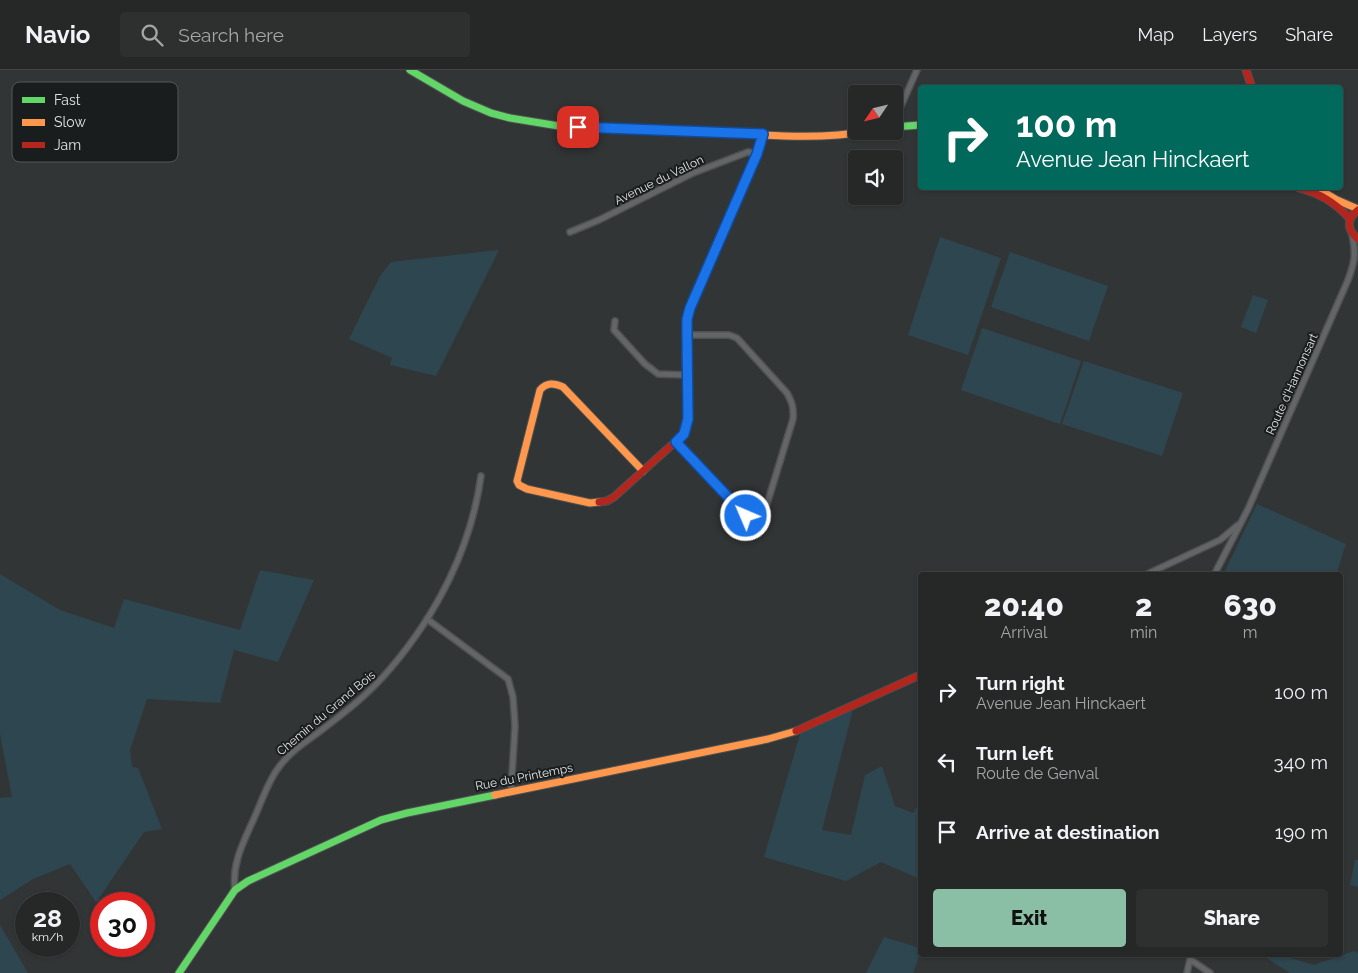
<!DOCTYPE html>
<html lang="en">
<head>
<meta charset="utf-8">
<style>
  :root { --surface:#262828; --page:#2e3030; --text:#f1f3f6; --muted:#a4a6a8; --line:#424445; --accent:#8abfa5 }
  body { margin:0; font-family:Raleway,sans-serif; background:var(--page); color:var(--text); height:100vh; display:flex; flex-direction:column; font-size:19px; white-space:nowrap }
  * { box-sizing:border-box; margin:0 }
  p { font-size:16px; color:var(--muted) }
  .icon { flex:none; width:28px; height:28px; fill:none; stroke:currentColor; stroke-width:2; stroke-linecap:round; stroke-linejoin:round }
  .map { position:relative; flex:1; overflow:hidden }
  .details { position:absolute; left:918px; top:502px; width:425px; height:385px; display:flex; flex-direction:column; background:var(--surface); border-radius:5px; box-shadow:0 1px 4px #0004,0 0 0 1px var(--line) }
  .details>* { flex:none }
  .banner { position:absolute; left:918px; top:15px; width:425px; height:105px; border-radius:5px; box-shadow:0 1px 4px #0004,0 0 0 1px var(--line); background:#00695c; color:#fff; overflow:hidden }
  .needle { width:32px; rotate:235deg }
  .fabs { position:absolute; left:848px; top:15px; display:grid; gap:10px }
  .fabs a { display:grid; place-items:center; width:55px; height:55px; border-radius:5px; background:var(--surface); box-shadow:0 1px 4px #0004,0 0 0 1px var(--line); font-size:25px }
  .speed { position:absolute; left:15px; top:822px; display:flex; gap:10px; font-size:25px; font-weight:700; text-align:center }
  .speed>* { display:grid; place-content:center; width:65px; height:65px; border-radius:50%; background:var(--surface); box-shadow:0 1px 4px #0004,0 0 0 1px var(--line); line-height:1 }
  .speed small { font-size:12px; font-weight:400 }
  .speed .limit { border:8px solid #d22; background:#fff; color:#111 }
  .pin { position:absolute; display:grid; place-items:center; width:42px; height:42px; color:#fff; margin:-21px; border-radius:10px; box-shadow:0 2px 8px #0006 }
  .me { position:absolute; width:55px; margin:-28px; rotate:315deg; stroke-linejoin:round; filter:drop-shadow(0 0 4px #0008) }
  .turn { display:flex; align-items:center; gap:18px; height:105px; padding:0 15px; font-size:22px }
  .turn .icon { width:65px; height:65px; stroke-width:2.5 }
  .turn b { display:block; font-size:35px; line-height:42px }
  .eta { display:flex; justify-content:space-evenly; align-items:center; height:85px; text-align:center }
  .eta b { font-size:30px; font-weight:800; line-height:35px }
  .button { display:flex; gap:10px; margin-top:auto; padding:10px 15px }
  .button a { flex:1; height:58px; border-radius:5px; background:var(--accent); color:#111; font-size:20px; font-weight:800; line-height:58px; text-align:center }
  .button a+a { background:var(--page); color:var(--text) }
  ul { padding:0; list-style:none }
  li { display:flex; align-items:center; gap:15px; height:70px; padding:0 15px }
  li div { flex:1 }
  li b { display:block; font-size:19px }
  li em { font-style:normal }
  header { display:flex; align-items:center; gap:30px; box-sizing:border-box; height:70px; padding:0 25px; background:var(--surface); border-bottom:1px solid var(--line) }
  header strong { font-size:24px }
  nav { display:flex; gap:28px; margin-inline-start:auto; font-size:18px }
  .search { width:350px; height:45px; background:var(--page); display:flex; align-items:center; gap:12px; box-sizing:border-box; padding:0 18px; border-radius:5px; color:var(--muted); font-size:19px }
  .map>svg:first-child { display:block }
  .green { fill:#2e464f }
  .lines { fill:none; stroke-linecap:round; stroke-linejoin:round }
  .street-casing { stroke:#4e5151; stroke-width:8 }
  .fast-casing { stroke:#4e5151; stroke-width:9 }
  .slow-casing { stroke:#4e5151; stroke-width:9 }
  .jam-casing { stroke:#4e5151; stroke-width:9 }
  .street { stroke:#636566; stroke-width:5 }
  .fast { stroke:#63d668; stroke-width:7 }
  .slow { stroke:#ff974d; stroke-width:7 }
  .jam { stroke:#b3261e; stroke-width:7 }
  .route-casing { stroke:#114b97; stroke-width:12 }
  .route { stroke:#1a73e8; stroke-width:9 }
  .labels { text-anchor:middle; stroke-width:4; stroke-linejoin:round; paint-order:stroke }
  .street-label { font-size:12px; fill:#dfe3e4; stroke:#1a1d1e }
  .key { fill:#1a1d1e; stroke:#555859; stroke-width:1 }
  .key-label { font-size:14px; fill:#dfe3e4 }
</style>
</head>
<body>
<header>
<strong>Navio</strong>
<div class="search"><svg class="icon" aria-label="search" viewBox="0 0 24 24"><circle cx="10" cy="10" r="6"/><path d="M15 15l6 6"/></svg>Search here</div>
<nav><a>Map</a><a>Layers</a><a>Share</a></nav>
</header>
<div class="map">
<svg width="1358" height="903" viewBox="0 0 1358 903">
  <rect width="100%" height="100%" fill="#323536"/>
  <!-- green -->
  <g class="green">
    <path d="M 940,167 L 1001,188 L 968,285 L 908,265 Z"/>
    <path d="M 499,180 L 436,306 L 390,295 L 392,288 L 349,269 L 380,206 L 391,192 Z"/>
    <path d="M 1010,182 L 1108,216 L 1089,271 L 991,237 Z"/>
    <path d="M 1253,225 L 1268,230 L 1256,263 L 1241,257 Z"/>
    <path d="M 982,258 L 1081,291 L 1060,354 L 961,320 Z"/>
    <path d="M 1084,291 L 1183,323 L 1162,386 L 1062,354 Z"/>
    <path d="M 1257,434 L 1346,474 L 1336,505 L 1223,505 Z"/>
    <path d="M 260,500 L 314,510 L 278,592 L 234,580 L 220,633 L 147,629 L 130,680 L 132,697 L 138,698 L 162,759 L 144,762 L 99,828 L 99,830 L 96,832 L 70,794 L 33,809 L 0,830 L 0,728 L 12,727 L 0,664 L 0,504 L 60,540 L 114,558 L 124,529 L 240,560 Z"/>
    <path d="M 853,639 L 822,760 L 851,765 L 865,705 L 882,696 L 895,736 L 913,743 L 920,731 L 920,809 L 881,792 L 846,811 L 764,787 L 801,661 Z"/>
    <path d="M 1355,790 L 1358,790 L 1358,817 L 1350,815 Z"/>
    <path d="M 0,855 L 28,903 L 0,903 Z"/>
    <path d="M 884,867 L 920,878 L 920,884 L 913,903 L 866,903 Z"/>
    <path d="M 1354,881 L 1358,883 L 1358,903 L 1290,903 L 1262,885 L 1280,885 L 1314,895 Z"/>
  </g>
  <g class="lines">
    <!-- street casing -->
    <g class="street-casing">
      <g id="street">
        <path d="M 898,56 L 897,45 L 917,0"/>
        <path d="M 570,162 L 599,150 L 693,103 L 748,82 L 757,84"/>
        <path d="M 615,251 L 614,260 L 645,294 L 653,300 L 658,304 L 687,305"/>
        <path d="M 677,372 L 741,441 C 749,448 756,452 764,444 L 793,349 C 794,338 792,332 787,323 L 737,268 L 729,265 L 687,265"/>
        <path d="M 1145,505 L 1220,470 L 1238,455"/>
        <path d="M 1214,505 L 1248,439 L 1348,210 C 1355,191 1356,184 1352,164"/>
        <path d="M 427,549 L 508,609 L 513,627 L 515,656 L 511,721"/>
        <path d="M 235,820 C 232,796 241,777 251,755 C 260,737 267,712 279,697 C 289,683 305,672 319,662 C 344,643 369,624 390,599 C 437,544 471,478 481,406"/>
        <path d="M 1191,890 L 1210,903"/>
        <path d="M 1187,903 L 1191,885"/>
      </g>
    </g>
    <!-- fast casing -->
    <g class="fast-casing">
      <g id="fast">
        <path d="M 410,0 L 463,31 L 491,43 L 510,48 L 559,56 L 692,61"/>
        <path d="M 894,57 L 920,55"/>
        <path d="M 686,286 L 687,260 L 690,238 L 757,84 L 763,64"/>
        <path d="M 179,903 L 235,820 L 248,811 L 381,750 L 407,743 L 495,725"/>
      </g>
    </g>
    <!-- slow casing -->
    <g class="slow-casing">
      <g id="slow">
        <path d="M 692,61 C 747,63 813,72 867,61"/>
        <path d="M 1317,118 L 1337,130 L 1358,139"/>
        <path d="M 599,432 L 590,433 L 527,419 L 519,415 L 517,411 L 540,320 C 547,312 554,313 563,317 L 643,401"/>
        <path d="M 495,725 L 768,669 L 796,661"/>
      </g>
    </g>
    <!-- jam casing -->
    <g class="jam-casing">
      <g id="jam">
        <path d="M 1246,0 L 1252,18"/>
        <path d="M 1299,118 C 1319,123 1335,132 1349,148"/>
        <path d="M 1358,140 C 1346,149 1347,160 1358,169"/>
        <path d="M 599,432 L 607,431 L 614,427 L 684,364 L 688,342 L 686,286"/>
        <path d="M 796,661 L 920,605"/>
      </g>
    </g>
    <!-- street -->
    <use href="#street" class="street"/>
    <!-- fast -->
    <use href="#fast" class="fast"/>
    <!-- slow -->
    <use href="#slow" class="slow"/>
    <!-- jam -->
    <use href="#jam" class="jam"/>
  </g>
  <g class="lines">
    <!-- route casing -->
    <g class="route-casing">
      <path id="route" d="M 578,57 L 763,64 L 757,84 L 690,238 L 687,249 L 687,265 L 688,349 L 684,364 L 676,372 L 746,446"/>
    </g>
    <!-- route -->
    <use href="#route" class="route"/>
  </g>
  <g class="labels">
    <!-- street labels -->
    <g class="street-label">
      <text transform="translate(659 110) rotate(-26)" y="4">Avenue du Vallon</text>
      <text transform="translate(1292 314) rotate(-66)" y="4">Route d'Hannonsart</text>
      <text transform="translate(326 643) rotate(-40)" y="4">Chemin du Grand Bois</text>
      <text transform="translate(524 707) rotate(-11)" y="4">Rue du Printemps</text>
    </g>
  </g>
  <!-- legend -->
  <rect x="12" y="12" width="166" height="80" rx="8" class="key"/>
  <rect x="22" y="27" width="23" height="6" fill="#63d668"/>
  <rect x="22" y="49" width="23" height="7" fill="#ff974d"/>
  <rect x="22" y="72" width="23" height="6" fill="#b3261e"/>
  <g class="key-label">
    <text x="54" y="35">Fast</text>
    <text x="54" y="57">Slow</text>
    <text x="54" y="80">Jam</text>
  </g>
</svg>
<div class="fabs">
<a><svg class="needle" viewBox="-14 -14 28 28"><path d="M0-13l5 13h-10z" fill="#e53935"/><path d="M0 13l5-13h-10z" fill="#a4a6a8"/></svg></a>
<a><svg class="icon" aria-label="sound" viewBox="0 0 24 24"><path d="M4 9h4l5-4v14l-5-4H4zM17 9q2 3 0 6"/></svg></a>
</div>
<div class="speed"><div>28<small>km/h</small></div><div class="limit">30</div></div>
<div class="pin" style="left:578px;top:57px;background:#d93025"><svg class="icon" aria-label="arrive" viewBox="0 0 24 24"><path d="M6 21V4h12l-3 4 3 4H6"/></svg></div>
<svg class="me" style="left:746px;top:446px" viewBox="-20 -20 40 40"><circle r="17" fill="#1a73e8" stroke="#fff" stroke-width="3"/><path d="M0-11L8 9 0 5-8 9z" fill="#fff"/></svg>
<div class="banner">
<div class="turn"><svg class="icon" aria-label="right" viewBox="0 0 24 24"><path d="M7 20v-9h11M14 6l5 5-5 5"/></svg><div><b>100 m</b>Avenue Jean Hinckaert</div></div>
</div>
<section class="details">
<div class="eta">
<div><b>20:40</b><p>Arrival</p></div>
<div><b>2</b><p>min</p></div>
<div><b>630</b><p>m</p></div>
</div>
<ul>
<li><svg class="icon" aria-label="right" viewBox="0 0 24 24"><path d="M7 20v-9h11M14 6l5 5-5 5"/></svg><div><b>Turn right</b><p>Avenue Jean Hinckaert</p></div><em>100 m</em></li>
<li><svg class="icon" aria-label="left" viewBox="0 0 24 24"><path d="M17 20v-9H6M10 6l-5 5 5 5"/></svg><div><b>Turn left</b><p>Route de Genval</p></div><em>340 m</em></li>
<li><svg class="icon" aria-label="arrive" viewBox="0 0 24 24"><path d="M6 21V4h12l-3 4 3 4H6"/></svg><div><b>Arrive at destination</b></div><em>190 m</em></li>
</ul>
<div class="button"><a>Exit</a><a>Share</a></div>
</section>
</div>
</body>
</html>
